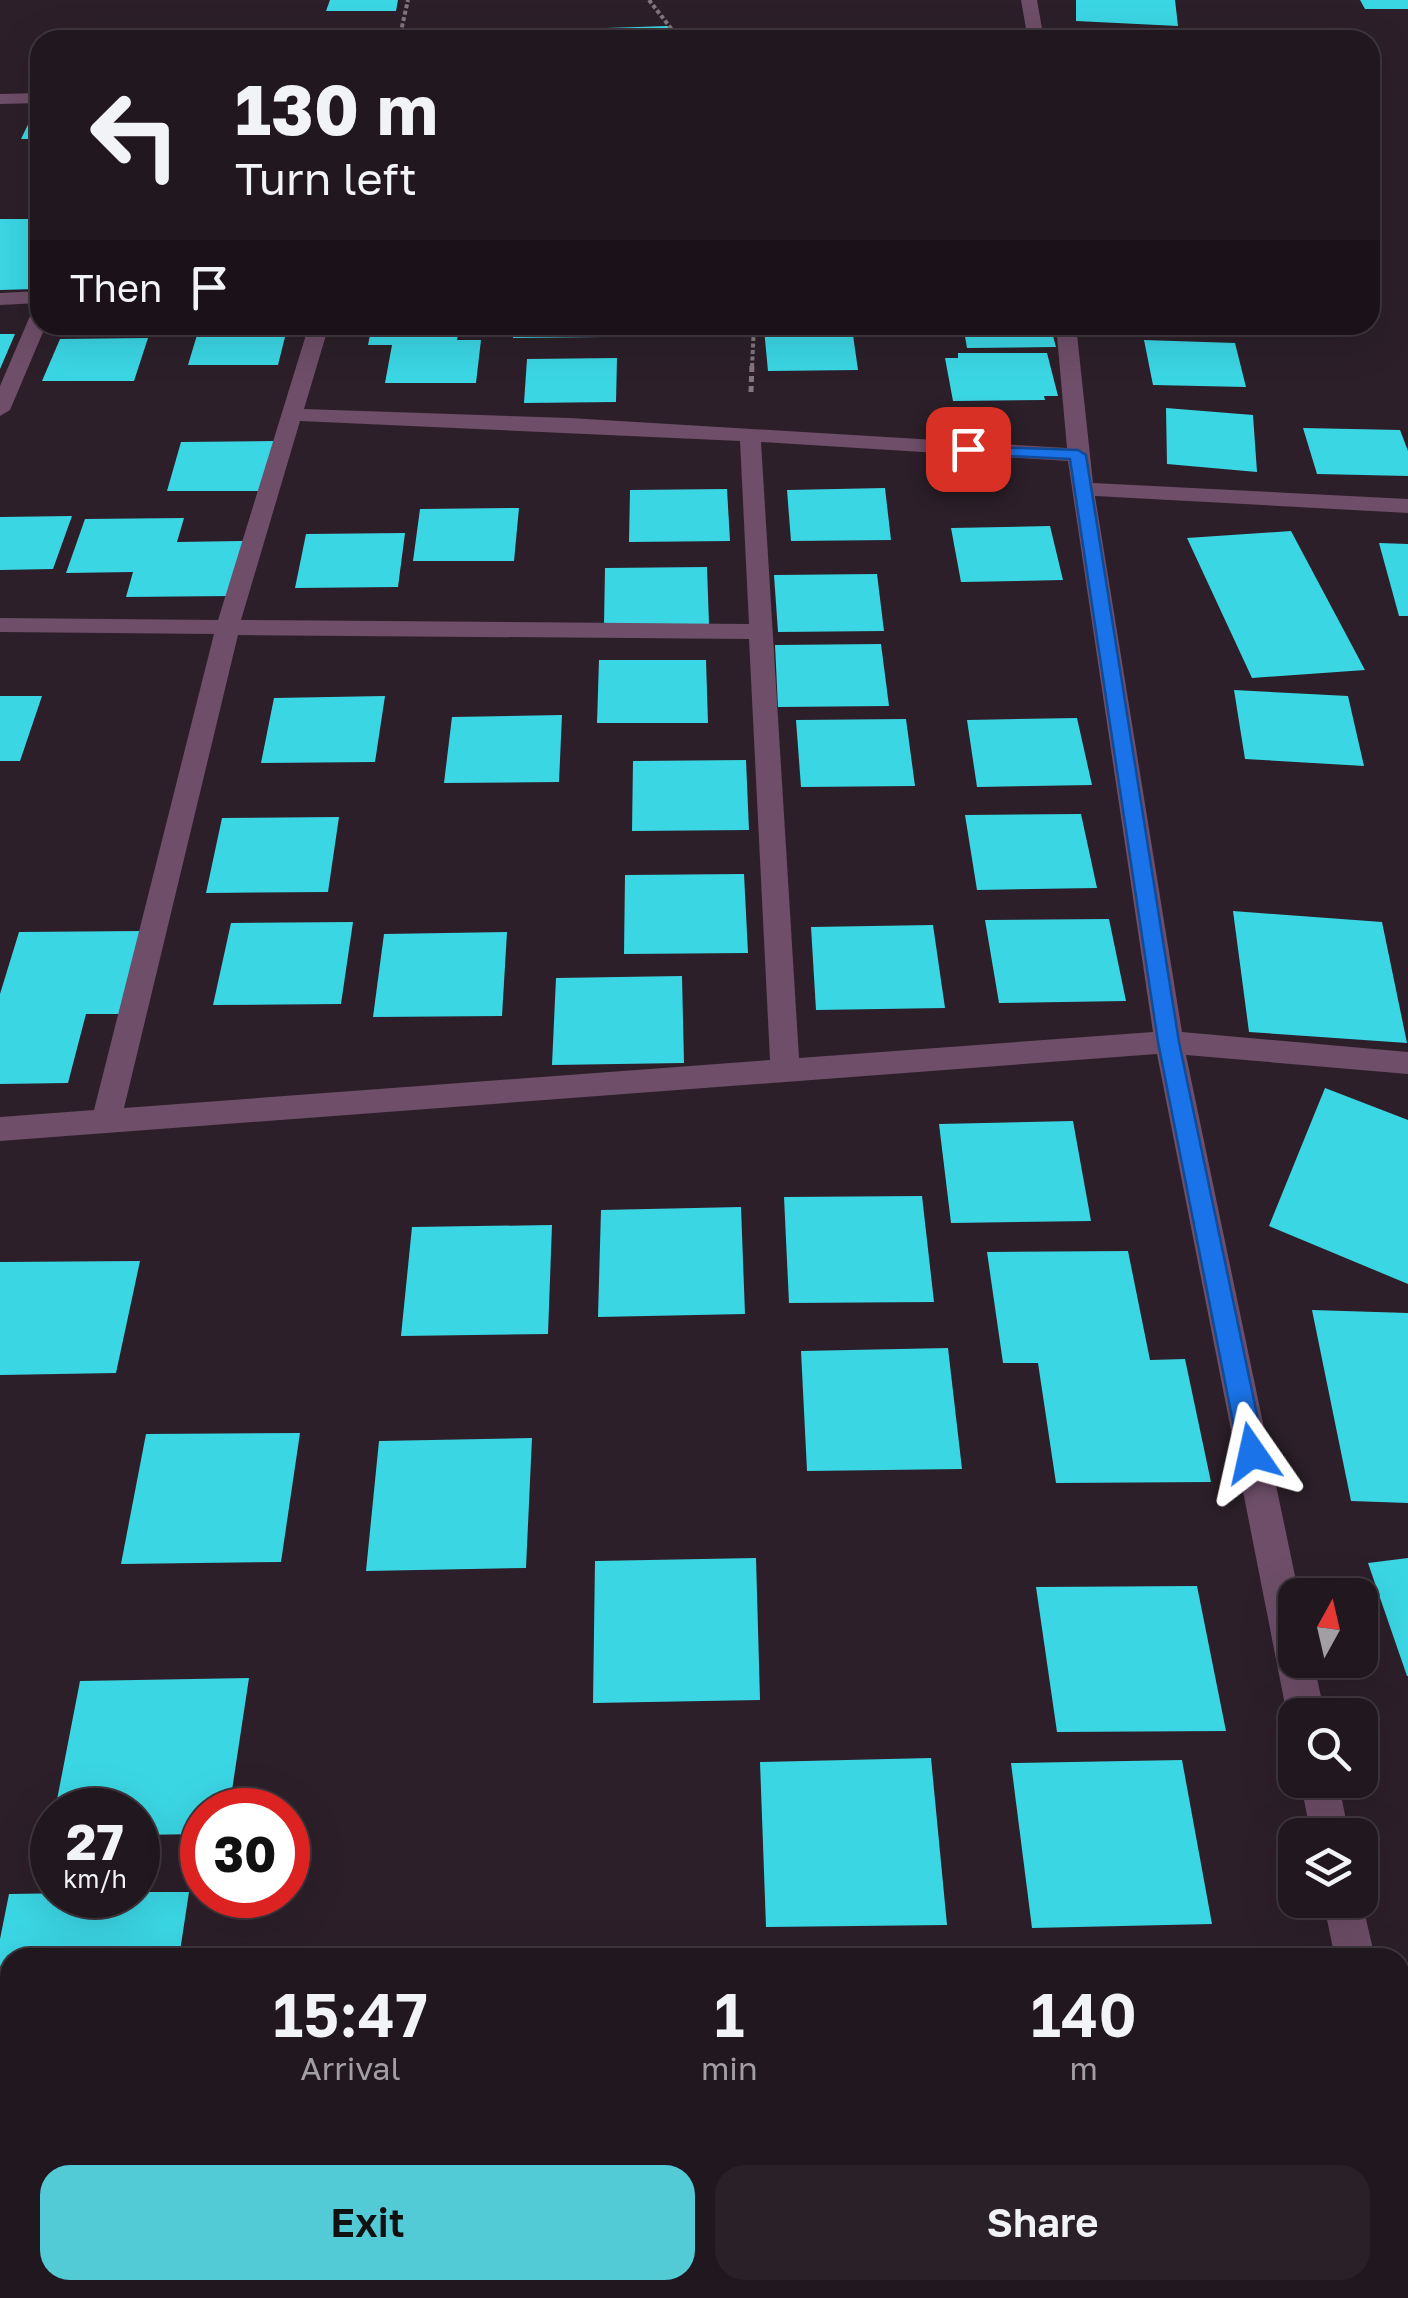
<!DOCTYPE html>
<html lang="en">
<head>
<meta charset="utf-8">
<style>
  :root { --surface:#21171f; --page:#292028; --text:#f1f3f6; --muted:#a29fa4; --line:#3e363d; --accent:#52cbd7 }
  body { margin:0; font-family:"Golos Text",sans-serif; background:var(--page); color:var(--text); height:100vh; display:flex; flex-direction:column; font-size:38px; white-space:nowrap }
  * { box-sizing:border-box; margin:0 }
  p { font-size:32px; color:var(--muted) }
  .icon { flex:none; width:55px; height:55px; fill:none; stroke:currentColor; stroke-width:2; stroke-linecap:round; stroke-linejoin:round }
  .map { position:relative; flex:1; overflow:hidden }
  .details { position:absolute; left:0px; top:1948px; width:1410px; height:352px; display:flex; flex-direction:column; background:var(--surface); border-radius:30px 30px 0 0; box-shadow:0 10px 40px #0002,0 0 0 2px var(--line) }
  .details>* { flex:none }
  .banner { position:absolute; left:30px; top:30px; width:1350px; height:305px; border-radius:30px; box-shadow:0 10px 40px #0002,0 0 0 2px var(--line); background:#21171f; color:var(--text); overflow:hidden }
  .needle { width:65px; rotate:8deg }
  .buttons { position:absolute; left:1278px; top:1578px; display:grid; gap:20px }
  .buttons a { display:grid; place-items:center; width:100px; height:100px; border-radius:20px; background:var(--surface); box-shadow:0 10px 40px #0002,0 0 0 2px var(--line); font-size:50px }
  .speed { position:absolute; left:30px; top:1788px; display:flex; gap:20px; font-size:50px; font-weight:700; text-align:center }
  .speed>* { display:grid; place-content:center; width:130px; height:130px; border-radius:50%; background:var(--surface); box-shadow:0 10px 40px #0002,0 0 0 2px var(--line); line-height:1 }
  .speed small { font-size:25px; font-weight:400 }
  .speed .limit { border:15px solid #d22; background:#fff; color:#111 }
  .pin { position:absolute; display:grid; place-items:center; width:85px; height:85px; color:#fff; margin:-42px; border-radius:20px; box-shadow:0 5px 15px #0006 }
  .me { position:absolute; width:110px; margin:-55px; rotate:349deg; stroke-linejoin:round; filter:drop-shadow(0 0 8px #0008) }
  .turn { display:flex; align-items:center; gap:35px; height:210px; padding:0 40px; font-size:45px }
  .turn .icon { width:130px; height:130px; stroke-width:2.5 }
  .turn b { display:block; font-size:70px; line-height:85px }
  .then { display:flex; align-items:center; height:95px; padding:0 40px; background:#0003; gap:20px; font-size:38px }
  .eta { display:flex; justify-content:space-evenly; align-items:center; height:170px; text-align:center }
  .eta b { font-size:60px; font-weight:600; line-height:70px }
  .action { display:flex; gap:20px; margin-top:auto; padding:20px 40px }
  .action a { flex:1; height:115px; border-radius:30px; background:var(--accent); color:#111; font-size:40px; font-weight:600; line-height:115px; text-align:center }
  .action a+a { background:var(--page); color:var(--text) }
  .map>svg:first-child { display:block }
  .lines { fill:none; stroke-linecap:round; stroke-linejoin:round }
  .stream { fill:#5c4358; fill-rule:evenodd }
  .building { fill:#3bd6e4 }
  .path-far1 { stroke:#82767f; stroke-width:4; stroke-dasharray:4 2.5; stroke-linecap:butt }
  .path { stroke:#82767f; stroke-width:5; stroke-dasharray:6 4; stroke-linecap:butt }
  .street { fill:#6e4e68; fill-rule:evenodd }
  .route { fill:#1a73e8; stroke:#114b97; stroke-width:2.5 }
</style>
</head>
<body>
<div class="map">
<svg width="1408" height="2298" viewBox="0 0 1408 2298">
  <rect width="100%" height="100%" fill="#2c1f29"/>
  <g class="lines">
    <!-- stream -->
    <path class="stream" d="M 1408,2280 L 1408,2298 L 1384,2298 L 1387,2290 L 1400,2290 L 1400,2282 Z"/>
  </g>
  <!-- building -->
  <g class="building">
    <path d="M 330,0 L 398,0 L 396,11 L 326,11 Z"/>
    <path d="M 1076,0 L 1175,0 L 1178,26 L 1076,21 Z"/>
    <path d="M 1360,0 L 1408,0 L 1408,9 L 1365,9 Z"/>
    <path d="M 668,26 L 670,40 L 544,40 L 544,30 Z"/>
    <path d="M 1238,35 L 1240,40 L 1125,40 L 1123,36 Z"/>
    <path d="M 36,108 L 40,108 L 40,139 L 21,139 Z"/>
    <path d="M 0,219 L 40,219 L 40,279 L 36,289 L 0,290 Z"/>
    <path d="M 200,325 L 288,325 L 278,365 L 188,365 Z"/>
    <path d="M 372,325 L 460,325 L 457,340 L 481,340 L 476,383 L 385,383 L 392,345 L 368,345 Z"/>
    <path d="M 514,325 L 602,325 L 602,337 L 513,338 Z"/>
    <path d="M 963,325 L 1050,325 L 1056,347 L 967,348 Z"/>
    <path d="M 1146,325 L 1246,325 L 1248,335 L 1146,330 Z"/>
    <path d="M 852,328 L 858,370 L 768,371 L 764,329 Z"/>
    <path d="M 0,334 L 15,334 L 0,369 Z"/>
    <path d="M 148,338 L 134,381 L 42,381 L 60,339 Z"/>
    <path d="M 1144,340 L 1235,343 L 1246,387 L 1153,385 Z"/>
    <path d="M 958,353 L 1047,353 L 1058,396 L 1044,396 L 1045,400 L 953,401 L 945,358 L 958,358 Z"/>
    <path d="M 617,358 L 616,402 L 524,403 L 527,359 Z"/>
    <path d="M 1166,408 L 1253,415 L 1257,472 L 1167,464 Z"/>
    <path d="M 1303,428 L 1400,430 L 1408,451 L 1408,476 L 1317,474 Z"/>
    <path d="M 277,441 L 265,491 L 167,491 L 181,442 Z"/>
    <path d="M 885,488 L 891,540 L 791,541 L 787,490 Z"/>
    <path d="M 727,489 L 730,541 L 629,542 L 630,490 Z"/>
    <path d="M 519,508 L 514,561 L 413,561 L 420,509 Z"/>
    <path d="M 72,516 L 53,569 L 0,570 L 0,517 Z"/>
    <path d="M 184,518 L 177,542 L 243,541 L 230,596 L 126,597 L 133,572 L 66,573 L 85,519 Z"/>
    <path d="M 1050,526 L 1063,580 L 961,582 L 951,528 Z"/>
    <path d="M 1291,531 L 1365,670 L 1252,678 L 1187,538 Z"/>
    <path d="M 405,533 L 398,587 L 295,588 L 306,534 Z"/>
    <path d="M 1379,543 L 1408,544 L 1408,616 L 1399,616 Z"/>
    <path d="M 707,567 L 709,624 L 604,625 L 605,568 Z"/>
    <path d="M 877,574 L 884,631 L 778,632 L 774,575 Z"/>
    <path d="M 881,644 L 889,706 L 778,707 L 775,645 Z"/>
    <path d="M 599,660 L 706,660 L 708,723 L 597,723 Z"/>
    <path d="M 1234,690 L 1348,696 L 1364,766 L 1245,759 Z"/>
    <path d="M 0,696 L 42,696 L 20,761 L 0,761 Z"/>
    <path d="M 385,696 L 375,762 L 261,763 L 274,698 Z"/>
    <path d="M 562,715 L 559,782 L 444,783 L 452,717 Z"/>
    <path d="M 1077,718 L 1092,785 L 977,787 L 967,720 Z"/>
    <path d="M 906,719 L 915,786 L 801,787 L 796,720 Z"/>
    <path d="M 746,760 L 749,830 L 632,831 L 633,761 Z"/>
    <path d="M 1081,814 L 1097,888 L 977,890 L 965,815 Z"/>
    <path d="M 339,817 L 328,892 L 206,893 L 222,818 Z"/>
    <path d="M 744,874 L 748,953 L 624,954 L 625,875 Z"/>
    <path d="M 1233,911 L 1382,922 L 1407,1043 L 1249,1032 Z"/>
    <path d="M 1109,919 L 1126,1001 L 999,1003 L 985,920 Z"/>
    <path d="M 353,922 L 341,1004 L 213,1005 L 231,923 Z"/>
    <path d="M 933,925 L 945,1008 L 816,1010 L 811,927 Z"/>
    <path d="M 142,931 L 122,1014 L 86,1014 L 68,1083 L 0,1084 L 0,994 L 19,932 Z"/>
    <path d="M 507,932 L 502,1016 L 373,1017 L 384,934 Z"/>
    <path d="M 682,976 L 684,1063 L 552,1065 L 556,978 Z"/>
    <path d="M 1325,1088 L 1408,1120 L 1408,1284 L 1269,1226 Z"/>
    <path d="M 1073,1121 L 1091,1221 L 951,1223 L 939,1124 Z"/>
    <path d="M 922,1196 L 934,1302 L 789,1303 L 784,1197 Z"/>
    <path d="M 741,1207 L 745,1314 L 598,1317 L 601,1210 Z"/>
    <path d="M 552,1225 L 548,1334 L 401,1336 L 412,1227 Z"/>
    <path d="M 1128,1251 L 1150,1360 L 1185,1359 L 1211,1482 L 1056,1483 L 1038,1363 L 1003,1363 L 987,1252 Z"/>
    <path d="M 140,1261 L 116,1373 L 0,1375 L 0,1262 Z"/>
    <path d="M 1312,1310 L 1408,1313 L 1408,1503 L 1351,1501 Z"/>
    <path d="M 948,1348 L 962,1469 L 807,1471 L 801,1351 Z"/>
    <path d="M 300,1433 L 281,1562 L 121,1564 L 146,1434 Z"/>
    <path d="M 532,1438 L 526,1568 L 366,1571 L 379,1441 Z"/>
    <path d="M 756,1558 L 760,1700 L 593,1703 L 595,1561 Z"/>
    <path d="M 1408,1558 L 1408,1676 L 1407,1676 L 1368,1563 Z"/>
    <path d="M 1197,1586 L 1226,1731 L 1057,1732 L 1036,1587 Z"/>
    <path d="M 249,1678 L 229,1810 L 202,1810 L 202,1834 L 138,1835 L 138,1810 L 55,1810 L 80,1681 Z"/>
    <path d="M 931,1758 L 947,1925 L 766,1927 L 760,1762 Z"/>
    <path d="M 1182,1760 L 1212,1924 L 1032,1928 L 1011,1763 Z"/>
    <path d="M 138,1892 L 189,1892 L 179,1958 L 10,1958 L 10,2074 L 0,2074 L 0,1939 L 9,1894 Z"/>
    <path d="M 1177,1952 L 1178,1958 L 1013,1958 L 1013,1954 Z"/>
  </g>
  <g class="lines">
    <!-- path-far1 -->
    <g class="path-far1">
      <path d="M 649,0 L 680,40"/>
      <path d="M 399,40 L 408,0"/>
      <path d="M 752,367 L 754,325"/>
    </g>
    <!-- path -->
    <path class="path" d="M 751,392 L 752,364"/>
    <!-- street -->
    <g class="street">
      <path d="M 1021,0 L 1037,0 L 1044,40 L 1028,40 Z"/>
      <path d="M 40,93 L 40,103 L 0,104 L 0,94 Z"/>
      <path d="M 40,291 L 40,303 L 0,305 L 0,293 Z"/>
      <path d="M 40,310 L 40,325 L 46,325 L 10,410 L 0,416 L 0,386 L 30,316 Z"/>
      <path d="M 309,325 L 329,325 L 304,409 L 570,418 L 1067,448 L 1056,325 L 1076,325 L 1093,483 L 1408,499 L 1408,513 L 1095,496 L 1182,1032 L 1408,1052 L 1408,1074 L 1186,1055 L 1299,1595 L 1295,1595 L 1295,1660 L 1313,1660 L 1325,1715 L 1295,1715 L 1295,1729 L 1287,1715 L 1157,1054 L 0,1141 L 0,1117 L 94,1110 L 214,634 L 0,632 L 0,618 L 218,620 ZM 300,421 L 740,441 L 749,624 L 241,620 ZM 761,442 L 1068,461 L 1153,1032 L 799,1058 ZM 238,635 L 749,639 L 770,1060 L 124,1108 Z"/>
      <path d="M 1300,1780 L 1338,1780 L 1349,1835 L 1311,1835 Z"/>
      <path d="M 1360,1893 L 1375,1958 L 1335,1958 L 1323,1900 L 1360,1900 Z"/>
      <path d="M 1400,2157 L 1408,2161 L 1408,2249 L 1400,2246 Z"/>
    </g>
  </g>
  <!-- route -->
  <path class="route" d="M 963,446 L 1078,450 L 1086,455 L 1179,1042 L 1265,1453 L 1261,1462 L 1252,1465 L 1243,1462 L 1239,1453 L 1158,1042 L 1070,459 L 968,454 L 960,449 Z"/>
</svg>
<div class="buttons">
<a><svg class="needle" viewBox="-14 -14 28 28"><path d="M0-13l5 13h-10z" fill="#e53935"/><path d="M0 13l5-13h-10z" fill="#a29fa4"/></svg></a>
<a><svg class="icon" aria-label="search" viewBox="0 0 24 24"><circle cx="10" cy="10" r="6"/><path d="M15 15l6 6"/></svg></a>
<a><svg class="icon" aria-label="layers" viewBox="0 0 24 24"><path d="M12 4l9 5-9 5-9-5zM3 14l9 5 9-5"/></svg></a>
</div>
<div class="speed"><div>27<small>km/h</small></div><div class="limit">30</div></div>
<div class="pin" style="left:968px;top:449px;background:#d93025"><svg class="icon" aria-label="arrive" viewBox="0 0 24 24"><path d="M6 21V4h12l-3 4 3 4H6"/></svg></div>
<svg class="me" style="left:1252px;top:1453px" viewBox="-20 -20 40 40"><path d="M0-17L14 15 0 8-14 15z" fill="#1a73e8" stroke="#fff" stroke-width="4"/></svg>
<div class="banner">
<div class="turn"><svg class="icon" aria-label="left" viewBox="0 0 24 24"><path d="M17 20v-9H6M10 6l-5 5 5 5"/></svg><div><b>130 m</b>Turn left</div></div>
<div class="then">Then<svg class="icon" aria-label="arrive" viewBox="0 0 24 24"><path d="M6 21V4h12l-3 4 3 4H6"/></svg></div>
</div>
<section class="details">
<div class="eta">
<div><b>15:47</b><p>Arrival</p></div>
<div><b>1</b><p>min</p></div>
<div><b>140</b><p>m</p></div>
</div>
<div class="action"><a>Exit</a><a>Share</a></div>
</section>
</div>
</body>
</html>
